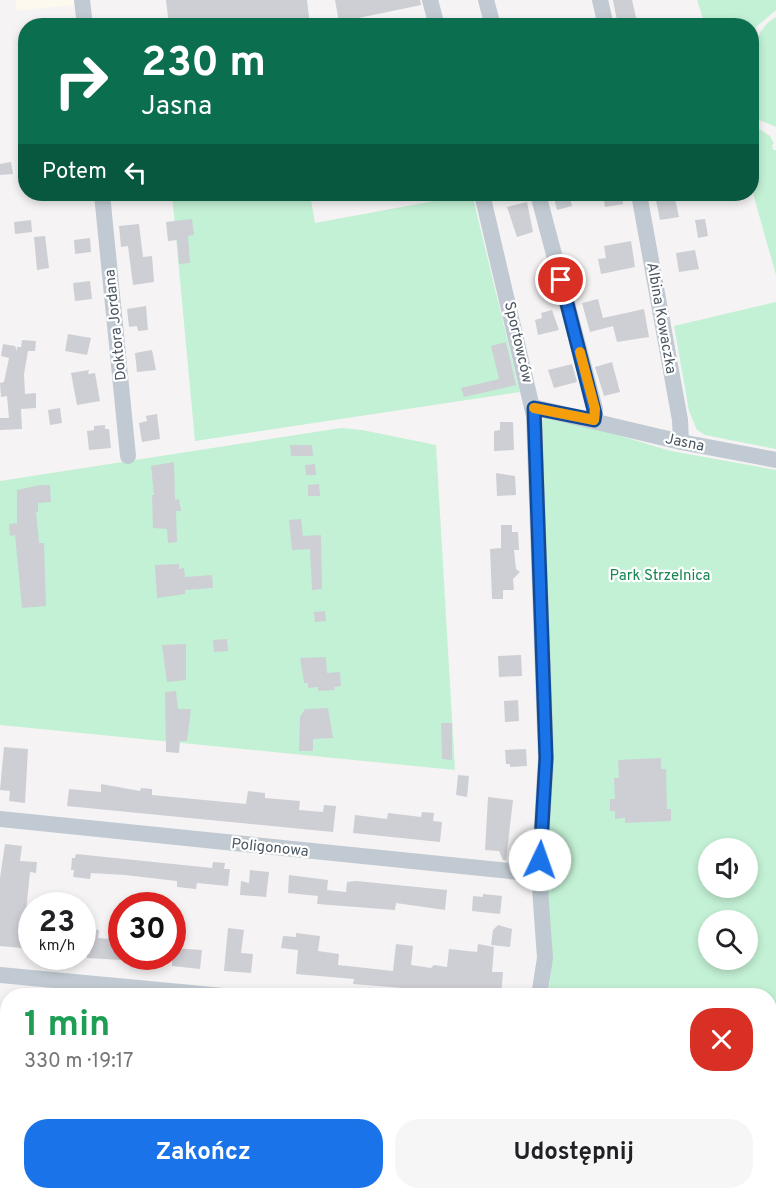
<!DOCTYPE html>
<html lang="pl">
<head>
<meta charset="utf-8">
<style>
  :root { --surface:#fff; --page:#f6f6f6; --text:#202124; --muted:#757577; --accent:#1a73e8 }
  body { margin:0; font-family:Overpass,sans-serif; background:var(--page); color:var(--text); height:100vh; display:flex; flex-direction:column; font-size:22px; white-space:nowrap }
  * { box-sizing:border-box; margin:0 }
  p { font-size:20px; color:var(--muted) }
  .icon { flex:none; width:33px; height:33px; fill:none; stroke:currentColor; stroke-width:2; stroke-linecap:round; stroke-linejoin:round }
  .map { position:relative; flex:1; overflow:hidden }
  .sheet { position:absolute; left:0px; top:988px; width:777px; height:212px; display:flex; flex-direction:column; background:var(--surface); border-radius:24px 24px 0 0; box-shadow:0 3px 9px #0003 }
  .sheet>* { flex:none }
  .banner { position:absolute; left:18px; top:18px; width:741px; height:183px; border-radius:24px; box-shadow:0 3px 9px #0003; background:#0b6e4f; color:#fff; overflow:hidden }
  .buttons { position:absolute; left:698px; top:838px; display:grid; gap:12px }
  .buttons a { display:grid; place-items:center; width:60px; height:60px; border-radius:50%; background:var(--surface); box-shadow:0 3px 9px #0003; font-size:30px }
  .speed { position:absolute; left:18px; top:892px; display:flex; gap:12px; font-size:30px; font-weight:700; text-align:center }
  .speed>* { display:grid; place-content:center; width:78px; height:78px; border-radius:50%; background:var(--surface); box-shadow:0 3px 9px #0003; line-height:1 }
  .speed small { font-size:15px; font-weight:400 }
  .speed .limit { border:9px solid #d22; background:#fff; color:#111 }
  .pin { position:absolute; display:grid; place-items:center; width:51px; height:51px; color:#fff; margin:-26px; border:3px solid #fff; border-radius:50%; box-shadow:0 2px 6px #0007 }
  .me { position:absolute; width:66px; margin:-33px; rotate:3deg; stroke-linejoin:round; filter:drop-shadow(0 0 4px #0008) }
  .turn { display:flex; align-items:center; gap:21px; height:126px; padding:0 24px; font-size:27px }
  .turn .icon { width:78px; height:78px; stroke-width:2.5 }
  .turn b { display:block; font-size:42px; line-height:51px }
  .then { display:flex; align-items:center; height:57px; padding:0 24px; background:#0003; gap:12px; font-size:22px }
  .round { display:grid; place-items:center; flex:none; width:63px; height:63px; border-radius:24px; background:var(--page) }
  .head { display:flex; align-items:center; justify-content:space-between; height:102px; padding:0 24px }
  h1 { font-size:36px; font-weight:700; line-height:45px; color:#1e9e55 }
  .cta { display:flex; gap:12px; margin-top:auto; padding:12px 24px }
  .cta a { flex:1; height:69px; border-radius:24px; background:var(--accent); color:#fff; font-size:24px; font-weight:700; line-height:69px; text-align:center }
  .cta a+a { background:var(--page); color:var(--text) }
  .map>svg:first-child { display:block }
  .commercial { fill:#fdf9ef }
  .green { fill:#c3f1d5; fill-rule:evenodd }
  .building { fill:#cdcfd5 }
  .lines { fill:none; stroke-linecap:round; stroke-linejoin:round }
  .minor { stroke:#c1cad2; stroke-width:16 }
  .route-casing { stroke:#114b97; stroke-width:15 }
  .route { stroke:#1a73e8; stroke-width:10 }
  .slow { stroke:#f59e0b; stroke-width:10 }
  .labels { text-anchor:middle; stroke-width:4.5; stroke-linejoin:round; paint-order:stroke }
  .street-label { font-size:15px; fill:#4a5661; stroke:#fff }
  .park-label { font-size:15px; fill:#17864f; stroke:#fff }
</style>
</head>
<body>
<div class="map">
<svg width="776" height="1199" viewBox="0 0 776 1199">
  <rect width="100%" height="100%" fill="#f5f3f3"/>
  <!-- commercial -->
  <path class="commercial" d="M 16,0 L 74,0 L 75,5 L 17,11 Z"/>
  <!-- green -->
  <g class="green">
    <path d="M 697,0 L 776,0 L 776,10 L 756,27 L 752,38 L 752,26 L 705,25 Z"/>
    <path d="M 776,17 L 776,127 L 757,119 L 752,113 C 752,83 744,35 776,17 Z"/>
    <path d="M 752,124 L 770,136 L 774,144 L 772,145 L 773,150 L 776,150 L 776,275 L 752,190 Z"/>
    <path d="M 172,194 L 310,194 L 315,223 L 472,194 L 520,392 L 195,441 Z"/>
    <path d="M 776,302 L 776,449 L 705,435 L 697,430 L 689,411 L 674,326 Z"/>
    <path d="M 545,417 L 560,418 L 671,451 L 776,470 L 776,1199 L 471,1199 L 472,1192 L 770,1192 L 770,996 L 548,996 L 551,970 L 547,889 L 542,421 ZM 708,849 L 747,849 L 747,888 L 708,888 ZM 708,921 L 747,921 L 747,960 L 708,960 Z"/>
    <path d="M 341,428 L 362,430 L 436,445 L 455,770 L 0,725 L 0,481 Z"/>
  </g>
  <!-- building -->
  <g class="building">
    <path d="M 166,0 L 307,0 L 310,26 L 169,26 Z"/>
    <path d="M 335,0 L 420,0 L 421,5 L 339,22 Z"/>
    <path d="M 613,0 L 632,0 L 638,26 L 618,26 Z"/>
    <path d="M 11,162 L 13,174 L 0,175 L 0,164 Z"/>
    <path d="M 553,194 L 569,194 L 572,206 L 557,210 Z"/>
    <path d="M 603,194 L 622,194 L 623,204 L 605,207 Z"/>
    <path d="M 664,194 L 674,194 L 679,217 L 660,220 L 655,195 Z"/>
    <path d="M 527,202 L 533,232 L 517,237 L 507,207 Z"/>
    <path d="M 192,219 L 194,235 L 188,236 L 190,263 L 179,264 L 177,240 L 168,241 L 166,222 Z"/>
    <path d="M 705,219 L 708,236 L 698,238 L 695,220 Z"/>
    <path d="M 31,220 L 32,232 L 15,234 L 14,222 Z"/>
    <path d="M 139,224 L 143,257 L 152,256 L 154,282 L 133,285 L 128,246 L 121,247 L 119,226 Z"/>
    <path d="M 45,236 L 49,268 L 37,270 L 34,237 Z"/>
    <path d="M 90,238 L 91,252 L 75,254 L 74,240 Z"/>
    <path d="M 631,241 L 635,267 L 601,274 L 598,259 L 606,258 L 604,246 Z"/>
    <path d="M 695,250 L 699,269 L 679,272 L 676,253 Z"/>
    <path d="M 90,281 L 92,299 L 75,301 L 73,283 Z"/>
    <path d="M 598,299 L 603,318 L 644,309 L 649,337 L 617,342 L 613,326 L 590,332 L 582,303 Z"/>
    <path d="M 146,306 L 148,330 L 138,331 L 137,326 L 129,327 L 127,309 Z"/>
    <path d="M 552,310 L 559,330 L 538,335 L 535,320 L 542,318 L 541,313 Z"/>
    <path d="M 68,334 L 91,338 L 87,355 L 65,351 Z"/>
    <path d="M 22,340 L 36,341 L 35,351 L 28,351 L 24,374 L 25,394 L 36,393 L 36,408 L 21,409 L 22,429 L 0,430 L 0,418 L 9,418 L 7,396 L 1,397 L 0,383 L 4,382 L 9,358 L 1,356 L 3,344 L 15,346 L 17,351 L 17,347 L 21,347 Z"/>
    <path d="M 506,342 L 516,385 L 464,397 L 461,388 L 499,379 L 491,346 Z"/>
    <path d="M 152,350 L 156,370 L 137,372 L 135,353 Z"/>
    <path d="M 612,362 L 620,392 L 604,396 L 595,367 Z"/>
    <path d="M 572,364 L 577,382 L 554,388 L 548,370 Z"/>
    <path d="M 89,370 L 88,374 L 95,373 L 100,401 L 77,405 L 71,373 Z"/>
    <path d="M 60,408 L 62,423 L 50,425 L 48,410 Z"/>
    <path d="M 157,414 L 160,439 L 142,442 L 139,423 L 147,421 L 146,416 Z"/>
    <path d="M 500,422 L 513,422 L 514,450 L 494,451 L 494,431 L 500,430 Z"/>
    <path d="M 105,425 L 105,429 L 109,429 L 111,448 L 89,450 L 87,431 L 94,430 L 94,426 Z"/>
    <path d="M 290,445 L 312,445 L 313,456 L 291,456 Z"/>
    <path d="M 174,462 L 175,500 L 179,499 L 181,511 L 176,511 L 177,542 L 168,543 L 167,529 L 153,528 L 152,495 L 154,495 L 151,466 Z"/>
    <path d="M 315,464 L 316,475 L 306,475 L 305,465 Z"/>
    <path d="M 496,473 L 515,476 L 516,495 L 497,496 Z"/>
    <path d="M 319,484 L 320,496 L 308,496 L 308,485 Z"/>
    <path d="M 40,485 L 50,485 L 51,502 L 38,503 L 38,512 L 36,512 L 39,543 L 44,543 L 46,606 L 22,608 L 15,535 L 10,536 L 9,524 L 17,523 L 17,490 Z"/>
    <path d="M 301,519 L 303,536 L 321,535 L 322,589 L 312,590 L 310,549 L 292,550 L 289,520 Z"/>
    <path d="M 501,525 L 512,525 L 512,532 L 518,532 L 519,550 L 514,550 L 516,569 L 520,572 L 513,579 L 514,590 L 503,590 L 503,599 L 492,599 L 490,549 L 501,548 Z"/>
    <path d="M 179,564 L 179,569 L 184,568 L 185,577 L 212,575 L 213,588 L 185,590 L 185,594 L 157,598 L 155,565 Z"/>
    <path d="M 325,611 L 326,621 L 315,622 L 314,612 Z"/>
    <path d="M 227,639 L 228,651 L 214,652 L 213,640 Z"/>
    <path d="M 186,644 L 186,680 L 167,682 L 162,645 Z"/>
    <path d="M 521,655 L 522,676 L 499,677 L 498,656 Z"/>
    <path d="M 326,657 L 327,673 L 340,672 L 341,686 L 334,687 L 335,690 L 318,691 L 318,687 L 308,688 L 308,683 L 304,683 L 300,658 Z"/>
    <path d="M 176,691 L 178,709 L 191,709 L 187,741 L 180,741 L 179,753 L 166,752 L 165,692 Z"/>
    <path d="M 518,700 L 519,721 L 505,722 L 504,701 Z"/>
    <path d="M 328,708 L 333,738 L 313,739 L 313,751 L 299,751 L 300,717 L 305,709 Z"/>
    <path d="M 441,723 L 452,723 L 452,760 L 442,759 Z"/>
    <path d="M 4,747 L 28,749 L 25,803 L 9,801 L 10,791 L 0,790 Z"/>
    <path d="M 526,749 L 527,766 L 510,767 L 510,764 L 506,764 L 505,750 Z"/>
    <path d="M 661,758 L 661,769 L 666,769 L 667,809 L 671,809 L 671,821 L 625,823 L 625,818 L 615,819 L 615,811 L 610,811 L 610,799 L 615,799 L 614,778 L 619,778 L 618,760 Z"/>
    <path d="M 458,775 L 469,776 L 467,797 L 456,795 Z"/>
    <path d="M 101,784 L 140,791 L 141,788 L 152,789 L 152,795 L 246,804 L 248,791 L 265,793 L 265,798 L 300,801 L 299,810 L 323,812 L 324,805 L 336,806 L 333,832 L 67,806 L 69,789 L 101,792 Z"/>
    <path d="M 488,797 L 513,800 L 506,860 L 503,860 L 499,851 L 485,850 Z"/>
    <path d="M 422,812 L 434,813 L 433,821 L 442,822 L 440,842 L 353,833 L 355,815 L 387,819 L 388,813 L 421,817 Z"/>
    <path d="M 5,844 L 22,846 L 20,861 L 37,862 L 36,873 L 30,872 L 26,911 L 32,911 L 32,949 L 0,946 L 0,878 Z"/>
    <path d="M 76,854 L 212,868 L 213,862 L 225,863 L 224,869 L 230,869 L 228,886 L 197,883 L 196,889 L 177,887 L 177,881 L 125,875 L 91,873 L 90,879 L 73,877 L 74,870 L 71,870 L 72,858 L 75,858 Z"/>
    <path d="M 250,870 L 269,872 L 266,897 L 240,895 L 241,881 L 249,883 Z"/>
    <path d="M 289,875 L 328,880 L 327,890 L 346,892 L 347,882 L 356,881 L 447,890 L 445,910 L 396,903 L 395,910 L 317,904 L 318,896 L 288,893 Z"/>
    <path d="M 483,894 L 502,896 L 500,914 L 472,911 L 473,896 L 483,897 Z"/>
    <path d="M 498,925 L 512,929 L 510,947 L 491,945 L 493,930 Z"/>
    <path d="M 82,928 L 99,930 L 98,938 L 122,940 L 122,960 L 87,958 L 87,952 L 82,951 Z"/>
    <path d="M 228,928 L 244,930 L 241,953 L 253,954 L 251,973 L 224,971 Z"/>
    <path d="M 296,933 L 320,936 L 318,951 L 339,954 L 338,965 L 393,971 L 396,944 L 413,946 L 411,965 L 431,968 L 434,965 L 447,967 L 449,949 L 477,952 L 478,944 L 494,947 L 492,972 L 503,972 L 501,996 L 353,984 L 354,979 L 296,974 L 298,950 L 281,948 L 283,936 L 296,937 Z"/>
    <path d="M 172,948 L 202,950 L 200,969 L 172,966 Z"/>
  </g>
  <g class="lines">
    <!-- minor -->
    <g class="minor">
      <path d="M 82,0 L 85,26"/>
      <path d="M 430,0 L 437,26"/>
      <path d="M 486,0 L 493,26"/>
      <path d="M 600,0 L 606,26"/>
      <path d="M 102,194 L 128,456"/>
      <path d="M 482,194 L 534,416 L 546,758 L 539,874 L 545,958 L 539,996"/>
      <path d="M 538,194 L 595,409 L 594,420"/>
      <path d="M 639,194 L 680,420 L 681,442"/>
      <path d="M 533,407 L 681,442 L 776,460"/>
      <path d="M 0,819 L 539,874"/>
      <path d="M 0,975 L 223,996"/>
      <path d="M 62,1199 L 63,1192"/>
      <path d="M 369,1199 L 381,1192"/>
    </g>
  </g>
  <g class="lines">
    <!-- route casing -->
    <g class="route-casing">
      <path id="route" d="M 540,860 L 546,758 L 534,408 L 594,420 L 595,414 L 561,280"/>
    </g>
    <!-- route -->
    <use href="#route" class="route"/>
    <!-- slow -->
    <path class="slow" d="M 534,408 L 594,420 L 595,409 L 580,352"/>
  </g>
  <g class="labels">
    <!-- street labels -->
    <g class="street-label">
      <text transform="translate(662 318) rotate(80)" y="5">Albina Kowaczka</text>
      <text transform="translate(115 325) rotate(-96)" y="5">Doktora Jordana</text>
      <text transform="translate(519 342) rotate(77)" y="5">Sportowców</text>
      <text transform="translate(685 442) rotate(12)" y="5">Jasna</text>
      <text transform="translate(270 847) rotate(6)" y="5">Poligonowa</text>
    </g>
    <!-- park labels -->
    <g class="park-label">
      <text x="660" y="580">Park Strzelnica</text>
    </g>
  </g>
</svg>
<div class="buttons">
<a><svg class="icon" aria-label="sound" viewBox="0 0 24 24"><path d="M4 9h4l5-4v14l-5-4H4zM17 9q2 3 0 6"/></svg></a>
<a><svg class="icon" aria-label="search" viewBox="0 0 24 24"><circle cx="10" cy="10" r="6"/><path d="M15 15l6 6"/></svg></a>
</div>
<div class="speed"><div>23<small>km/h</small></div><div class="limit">30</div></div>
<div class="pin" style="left:561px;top:280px;background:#d93025"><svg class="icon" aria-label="arrive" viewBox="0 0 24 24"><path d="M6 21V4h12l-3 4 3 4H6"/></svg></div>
<svg class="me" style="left:540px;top:860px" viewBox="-20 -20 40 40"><circle r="19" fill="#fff"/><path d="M0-13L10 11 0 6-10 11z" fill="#1a73e8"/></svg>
<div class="banner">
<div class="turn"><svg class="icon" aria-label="right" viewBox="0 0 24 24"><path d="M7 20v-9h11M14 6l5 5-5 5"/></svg><div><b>230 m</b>Jasna</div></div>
<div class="then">Potem<svg class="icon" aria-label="left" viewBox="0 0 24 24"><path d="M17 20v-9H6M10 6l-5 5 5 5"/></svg></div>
</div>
<section class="sheet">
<div class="head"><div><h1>1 min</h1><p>330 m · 19:17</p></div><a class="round" style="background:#d93025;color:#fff"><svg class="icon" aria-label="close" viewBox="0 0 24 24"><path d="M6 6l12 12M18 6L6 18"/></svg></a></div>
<div class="cta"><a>Zakończ</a><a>Udostępnij</a></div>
</section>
</div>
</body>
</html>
